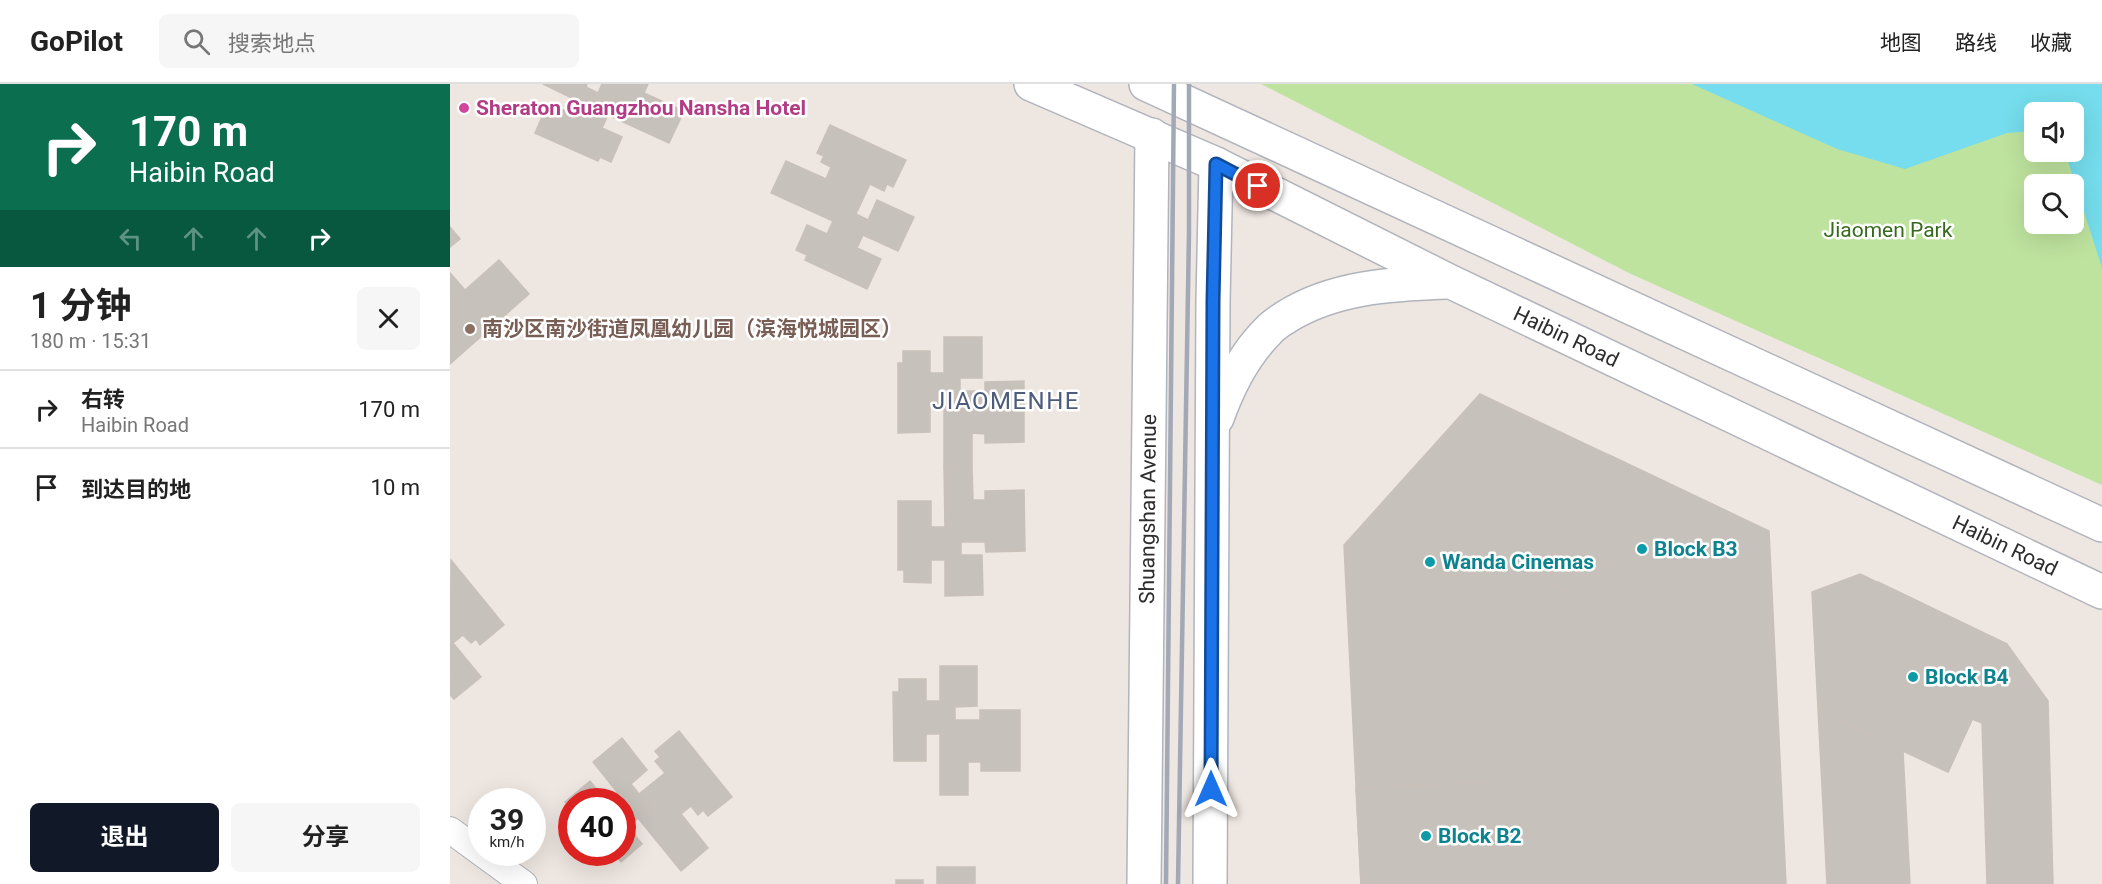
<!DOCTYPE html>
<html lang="zh">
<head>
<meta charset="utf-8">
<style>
  :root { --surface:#fff; --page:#f6f6f6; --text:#222; --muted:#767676; --line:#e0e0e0; --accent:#111827 }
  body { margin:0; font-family:Roboto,"Noto Sans SC",sans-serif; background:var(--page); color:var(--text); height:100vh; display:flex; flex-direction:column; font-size:22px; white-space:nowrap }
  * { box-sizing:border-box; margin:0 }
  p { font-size:20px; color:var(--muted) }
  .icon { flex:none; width:33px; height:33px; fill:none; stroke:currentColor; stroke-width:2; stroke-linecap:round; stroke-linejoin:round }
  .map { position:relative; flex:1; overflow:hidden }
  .drawer { display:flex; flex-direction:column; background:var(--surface); width:450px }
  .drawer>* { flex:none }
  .hud { background:#0b6e4f; color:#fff; overflow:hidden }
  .tools { position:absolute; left:1574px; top:18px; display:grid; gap:12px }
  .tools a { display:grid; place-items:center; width:60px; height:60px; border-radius:9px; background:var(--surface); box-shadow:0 6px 24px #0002; font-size:30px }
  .speed { position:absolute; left:18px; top:704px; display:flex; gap:12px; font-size:30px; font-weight:700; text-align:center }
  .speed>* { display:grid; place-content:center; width:78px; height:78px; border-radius:50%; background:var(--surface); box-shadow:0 6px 24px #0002; line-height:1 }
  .speed small { font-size:15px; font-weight:400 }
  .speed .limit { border:9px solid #d22; background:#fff; color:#111 }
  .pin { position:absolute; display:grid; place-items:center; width:51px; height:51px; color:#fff; margin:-26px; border:3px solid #fff; border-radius:50%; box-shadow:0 2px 6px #0007 }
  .me { position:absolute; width:66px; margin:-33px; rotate:0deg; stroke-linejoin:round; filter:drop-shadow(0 0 4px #0008) }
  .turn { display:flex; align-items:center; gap:21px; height:126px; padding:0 30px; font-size:27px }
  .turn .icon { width:78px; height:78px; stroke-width:2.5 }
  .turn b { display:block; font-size:42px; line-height:51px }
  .lanes { display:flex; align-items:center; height:57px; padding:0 30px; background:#0003; justify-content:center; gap:30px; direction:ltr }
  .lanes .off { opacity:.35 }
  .round { display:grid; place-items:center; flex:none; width:63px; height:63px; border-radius:9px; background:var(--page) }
  .summary { display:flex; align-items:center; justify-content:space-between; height:102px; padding:0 30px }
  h1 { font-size:36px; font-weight:700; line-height:45px }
  .button { display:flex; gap:12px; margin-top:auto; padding:12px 30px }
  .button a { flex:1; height:69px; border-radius:9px; background:var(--accent); color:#fff; font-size:24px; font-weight:700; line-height:69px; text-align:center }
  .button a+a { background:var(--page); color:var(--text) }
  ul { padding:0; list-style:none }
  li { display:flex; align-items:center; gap:18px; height:78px; padding:0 30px; border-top:2px solid var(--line) }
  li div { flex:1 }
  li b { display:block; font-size:22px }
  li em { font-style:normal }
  header { display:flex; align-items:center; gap:36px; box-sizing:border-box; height:84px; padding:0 30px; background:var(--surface); border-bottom:2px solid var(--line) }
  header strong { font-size:28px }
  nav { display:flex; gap:33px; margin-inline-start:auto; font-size:21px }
  .search { width:420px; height:54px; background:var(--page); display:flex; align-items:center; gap:15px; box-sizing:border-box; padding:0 21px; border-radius:9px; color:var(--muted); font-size:22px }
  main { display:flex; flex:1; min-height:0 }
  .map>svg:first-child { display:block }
  .green { fill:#bee39e; fill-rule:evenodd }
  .water { fill:#75dded }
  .building { fill:#c7c1bb; stroke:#c9c1b9; stroke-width:1.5 }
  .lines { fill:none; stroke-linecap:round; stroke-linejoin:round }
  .street-casing { stroke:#b0b4bd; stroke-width:28 }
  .secondary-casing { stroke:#b0b4bd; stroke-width:36 }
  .street { stroke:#fff; stroke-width:26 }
  .secondary { stroke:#fff; stroke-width:33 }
  .rail { stroke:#a2a8b6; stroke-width:4.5 }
  .route-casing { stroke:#114b97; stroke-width:15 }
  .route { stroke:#1a73e8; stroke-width:10 }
  .hotel-dot { fill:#d1479c; stroke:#fff; stroke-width:2 }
  .education-dot { fill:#8d6e63; stroke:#fff; stroke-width:2 }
  .culture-dot { fill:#0f9aa8; stroke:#fff; stroke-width:2 }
  .labels { text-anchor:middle; stroke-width:5; stroke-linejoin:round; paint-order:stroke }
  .hotel-label { font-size:21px; font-weight:bold; fill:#b23c85; stroke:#fff; text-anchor:start }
  .park-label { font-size:21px; fill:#376a1c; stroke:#fff }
  .education-label { font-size:21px; font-weight:bold; fill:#785e54; stroke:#fff; text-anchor:start }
  .street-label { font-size:21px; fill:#2d2d2d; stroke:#fff }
  .culture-label { font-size:21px; font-weight:bold; fill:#0d838f; stroke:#fff; text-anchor:start }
  .quarter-label { font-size:24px; letter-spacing:1.5px; fill:#4d5c7d; stroke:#fff }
</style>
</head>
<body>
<header>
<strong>GoPilot</strong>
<div class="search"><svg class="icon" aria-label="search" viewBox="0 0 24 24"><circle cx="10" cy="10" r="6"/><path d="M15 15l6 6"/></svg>搜索地点</div>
<nav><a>地图</a><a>路线</a><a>收藏</a></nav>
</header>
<main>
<section class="drawer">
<div class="hud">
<div class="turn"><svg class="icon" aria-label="right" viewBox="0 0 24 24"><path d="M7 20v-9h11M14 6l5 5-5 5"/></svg><div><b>170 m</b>Haibin Road</div></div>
<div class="lanes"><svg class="icon off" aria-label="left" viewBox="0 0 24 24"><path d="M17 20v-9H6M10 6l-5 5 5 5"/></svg><svg class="icon off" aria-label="ahead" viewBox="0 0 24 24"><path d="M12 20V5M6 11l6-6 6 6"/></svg><svg class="icon off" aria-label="ahead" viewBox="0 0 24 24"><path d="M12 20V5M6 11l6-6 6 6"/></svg><svg class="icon" aria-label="right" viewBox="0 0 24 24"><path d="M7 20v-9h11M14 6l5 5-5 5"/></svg></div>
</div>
<div class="summary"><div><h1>1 分钟</h1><p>180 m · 15:31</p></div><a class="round"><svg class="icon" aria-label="close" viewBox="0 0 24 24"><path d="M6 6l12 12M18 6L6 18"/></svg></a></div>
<ul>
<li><svg class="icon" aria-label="right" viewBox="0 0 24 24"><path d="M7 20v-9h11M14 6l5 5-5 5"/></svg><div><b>右转</b><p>Haibin Road</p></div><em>170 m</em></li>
<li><svg class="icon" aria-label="arrive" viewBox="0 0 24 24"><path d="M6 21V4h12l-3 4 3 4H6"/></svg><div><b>到达目的地</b></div><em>10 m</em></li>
</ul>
<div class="button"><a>退出</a><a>分享</a></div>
</section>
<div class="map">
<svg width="1652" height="800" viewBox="0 0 1652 800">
  <rect width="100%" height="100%" fill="#eee6e0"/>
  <!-- green -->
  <path class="green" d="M 811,0 L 1652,0 L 1652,401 L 1181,190 ZM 1584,28 L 1623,28 L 1623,68 L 1584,68 ZM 1584,100 L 1623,100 L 1623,140 L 1584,140 Z"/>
  <!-- water -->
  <path class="water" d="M 1242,0 L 1652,0 L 1652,184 L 1615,68 L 1623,68 L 1623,28 L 1584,28 L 1584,47 L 1557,49 L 1455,85 L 1387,65 Z"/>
  <!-- building -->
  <g class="building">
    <path d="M 93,0 L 137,0 L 136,3 L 148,9 L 152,0 L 198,0 L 194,9 L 234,27 L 219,59 L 158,31 L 152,44 L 172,53 L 161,78 L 150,73 L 148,77 L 85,49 L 98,19 L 122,30 L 128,17 Z"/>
    <path d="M 380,41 L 456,76 L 443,103 L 437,100 L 434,107 L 420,100 L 406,130 L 418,136 L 427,116 L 464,133 L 448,167 L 413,151 L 407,164 L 431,175 L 417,205 L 355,176 L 357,171 L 346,166 L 357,141 L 377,150 L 383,137 L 321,109 L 336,77 L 376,95 L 381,83 L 371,78 L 374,72 L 367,69 Z"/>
    <path d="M 0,143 L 10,155 L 0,163 Z"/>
    <path d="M 49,176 L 79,210 L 0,280 L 0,189 L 15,206 Z"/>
    <path d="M 494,253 L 532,253 L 532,294 L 510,294 L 510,307 L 535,307 L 535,298 L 574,297 L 574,358 L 535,359 L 535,350 L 522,349 L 522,383 L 494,383 L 494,322 L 480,322 L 480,348 L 448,349 L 448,279 L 453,279 L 453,267 L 480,267 L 480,289 L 494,289 Z"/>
    <path d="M 1030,310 L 1319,447 L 1336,800 L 911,800 L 894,461 Z"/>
    <path d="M 1159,371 L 1285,431 L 1226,559 L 1099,499 Z"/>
    <path d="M 494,383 L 522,383 L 523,416 L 535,416 L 535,407 L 574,406 L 575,467 L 536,468 L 535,458 L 511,458 L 511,471 L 532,471 L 533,511 L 495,512 L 495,476 L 481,476 L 481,499 L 454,498 L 454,486 L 448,486 L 448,417 L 481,417 L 481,443 L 495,443 Z"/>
    <path d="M 1,476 L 54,541 L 30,561 L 26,555 L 21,559 L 13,551 L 3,559 L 31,593 L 4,615 L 0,611 Z"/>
    <path d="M 1410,490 L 1557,560 L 1598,617 L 1603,800 L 1537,800 L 1532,639 L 1522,635 L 1498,688 L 1453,667 L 1460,800 L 1377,800 L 1362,508 Z"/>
    <path d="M 1428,498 L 1557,560 L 1498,688 L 1369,627 Z"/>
    <path d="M 490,582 L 527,582 L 527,622 L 505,623 L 505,636 L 530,636 L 530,626 L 570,626 L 570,687 L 531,687 L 531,678 L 518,678 L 518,711 L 490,711 L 490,650 L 476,650 L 476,677 L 444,677 L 443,608 L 449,608 L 449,595 L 476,595 L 476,617 L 490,617 Z"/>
    <path d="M 229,647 L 282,713 L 258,732 L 253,726 L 248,731 L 241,722 L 231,730 L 258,764 L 231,787 L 188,734 L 178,743 L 192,760 L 171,778 L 163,768 L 172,768 L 172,717 L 158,717 L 167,708 L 143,678 L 172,654 L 197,686 L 181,700 L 189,710 L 215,689 L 205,677 L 210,673 L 205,667 Z"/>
    <path d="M 140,697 L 156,717 L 122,717 L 122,726 L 115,718 Z"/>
    <path d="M 1041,698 L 1046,800 L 911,800 L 906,704 Z"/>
    <rect x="487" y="783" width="38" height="17"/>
    <rect x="446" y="796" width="27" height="4"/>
  </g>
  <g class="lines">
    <!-- street casing -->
    <g class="street-casing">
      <path id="street" d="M 0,746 L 74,800"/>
    </g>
    <!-- secondary casing -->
    <g class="secondary-casing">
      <g id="secondary">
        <path id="s1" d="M 581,0 L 766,80 L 999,197 L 1652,508"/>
        <path d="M 696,0 L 1652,441"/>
        <path d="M 767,334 C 778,303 795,270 818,247 C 823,241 830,237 836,233 C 884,203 941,200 996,198"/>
        <path id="s2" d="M 694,800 L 702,51"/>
        <path d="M 760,800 L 763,217 L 766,80"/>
      </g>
    </g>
    <!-- street -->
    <use href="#street" class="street"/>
    <!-- secondary -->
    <use href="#secondary" class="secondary"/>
    <!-- rail -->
    <g class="rail">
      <path d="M 716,800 L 724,0"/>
      <path d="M 728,800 L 739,148 L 739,0"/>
    </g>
  </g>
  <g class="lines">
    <!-- route casing -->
    <g class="route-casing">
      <path id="route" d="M 761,705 L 763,217 L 766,80 L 808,102"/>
    </g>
    <!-- route -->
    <use href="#route" class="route"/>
  </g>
  <!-- markers -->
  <circle class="hotel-dot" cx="14" cy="24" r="6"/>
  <circle class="education-dot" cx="20" cy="245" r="6"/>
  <g class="culture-dot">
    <circle cx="1192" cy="465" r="6"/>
    <circle cx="980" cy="478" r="6"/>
    <circle cx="1463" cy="593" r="6"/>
    <circle cx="976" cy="752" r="6"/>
  </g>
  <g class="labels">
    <!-- hotel labels -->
    <g class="hotel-label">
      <text x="26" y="31">Sheraton Guangzhou Nansha Hotel</text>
    </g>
    <!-- park labels -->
    <g class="park-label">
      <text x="1438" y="153">Jiaomen Park</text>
    </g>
    <!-- education labels -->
    <g class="education-label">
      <text x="32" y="252">南沙区南沙街道凤凰幼儿园（滨海悦城园区）</text>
    </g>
    <!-- street labels -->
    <g class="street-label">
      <text dy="7" stroke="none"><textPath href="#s1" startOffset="592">Haibin Road</textPath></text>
      <text dy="7" stroke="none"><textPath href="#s2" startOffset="375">Shuangshan Avenue</textPath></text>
      <text dy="7" stroke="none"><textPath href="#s1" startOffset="1078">Haibin Road</textPath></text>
    </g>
    <!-- culture labels -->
    <g class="culture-label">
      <text x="1204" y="472">Block B3</text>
      <text x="992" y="485">Wanda Cinemas</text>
      <text x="1475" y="600">Block B4</text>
      <text x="988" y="759">Block B2</text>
    </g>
    <!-- quarter labels -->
    <g class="quarter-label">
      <text x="556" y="325">JIAOMENHE</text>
    </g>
  </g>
</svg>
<div class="tools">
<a><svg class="icon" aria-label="sound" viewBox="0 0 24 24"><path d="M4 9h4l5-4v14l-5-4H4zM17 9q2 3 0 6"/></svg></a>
<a><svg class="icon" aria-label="search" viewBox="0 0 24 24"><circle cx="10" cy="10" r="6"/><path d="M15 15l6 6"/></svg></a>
</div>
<div class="speed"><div>39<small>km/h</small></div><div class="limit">40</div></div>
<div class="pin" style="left:808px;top:102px;background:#d93025"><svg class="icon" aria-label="arrive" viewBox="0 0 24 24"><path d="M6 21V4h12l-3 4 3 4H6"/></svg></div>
<svg class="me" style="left:761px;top:705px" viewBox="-20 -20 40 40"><path d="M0-17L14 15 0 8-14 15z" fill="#1a73e8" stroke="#fff" stroke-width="4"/></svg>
</div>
</main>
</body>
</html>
